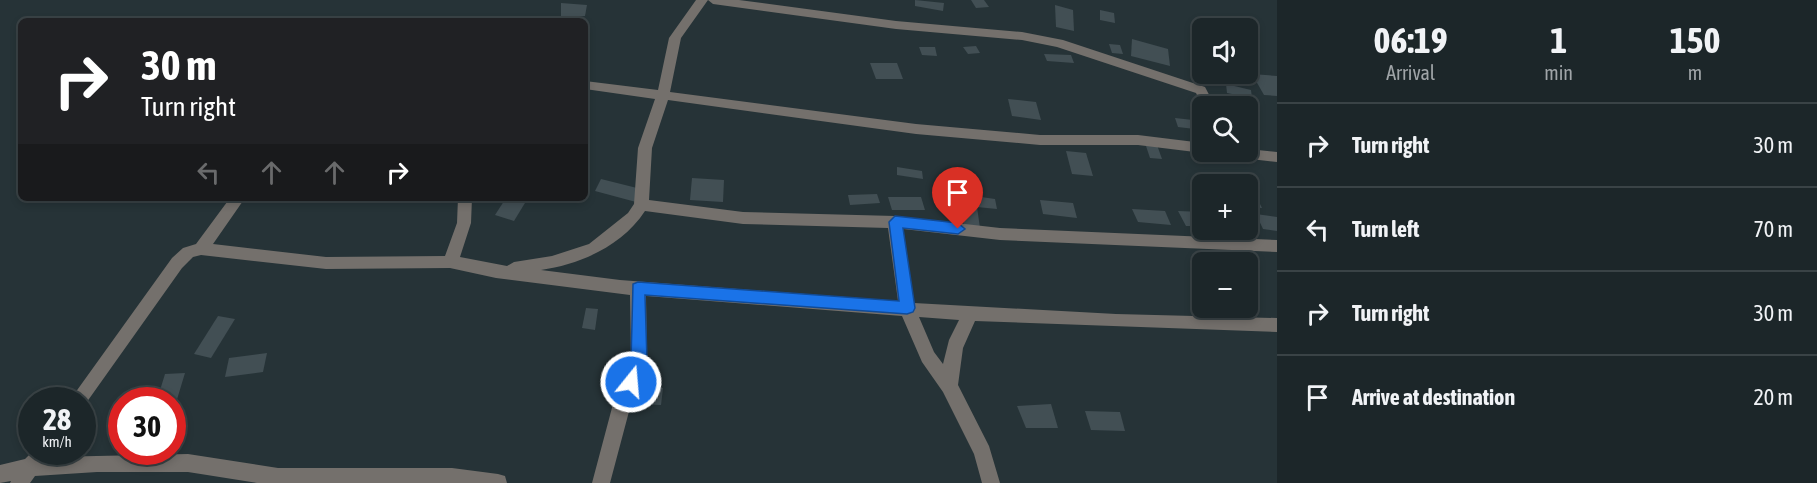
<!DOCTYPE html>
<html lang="en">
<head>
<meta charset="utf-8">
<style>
  :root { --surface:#1c2629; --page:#252e31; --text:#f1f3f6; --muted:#a0a5a8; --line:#3a4346 }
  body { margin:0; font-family:"Asap Condensed",sans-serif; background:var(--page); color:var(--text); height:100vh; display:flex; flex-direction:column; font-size:22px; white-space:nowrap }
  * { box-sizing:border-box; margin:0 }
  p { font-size:20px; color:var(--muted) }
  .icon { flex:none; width:33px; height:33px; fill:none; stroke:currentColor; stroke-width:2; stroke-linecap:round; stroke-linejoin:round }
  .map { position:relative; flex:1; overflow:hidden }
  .panel { display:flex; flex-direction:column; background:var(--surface); width:540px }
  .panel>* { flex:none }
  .hud { position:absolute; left:18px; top:18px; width:570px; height:183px; border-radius:9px; box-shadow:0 3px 9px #0003,0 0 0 2px var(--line); background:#202124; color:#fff; overflow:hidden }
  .fabs { position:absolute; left:1192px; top:18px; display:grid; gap:12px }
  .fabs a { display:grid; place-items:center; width:66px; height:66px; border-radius:9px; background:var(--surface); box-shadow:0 3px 9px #0003,0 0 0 2px var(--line); font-size:30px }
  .speed { position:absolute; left:18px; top:387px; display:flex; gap:12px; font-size:30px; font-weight:700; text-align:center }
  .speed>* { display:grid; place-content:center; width:78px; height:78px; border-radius:50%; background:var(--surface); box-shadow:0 3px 9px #0003,0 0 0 2px var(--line); line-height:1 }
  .speed small { font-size:15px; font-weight:400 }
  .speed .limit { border:9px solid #d22; background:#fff; color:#111 }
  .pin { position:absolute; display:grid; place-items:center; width:51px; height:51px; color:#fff; margin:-62px -26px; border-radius:50% 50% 50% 0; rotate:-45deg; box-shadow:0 0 6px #0007 }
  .pin .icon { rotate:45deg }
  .me { position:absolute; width:66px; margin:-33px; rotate:17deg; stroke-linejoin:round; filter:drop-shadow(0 0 4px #0008) }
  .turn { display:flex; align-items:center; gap:21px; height:126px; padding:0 24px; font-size:27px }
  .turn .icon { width:78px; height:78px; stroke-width:2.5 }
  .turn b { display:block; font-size:42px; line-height:51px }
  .lanes { display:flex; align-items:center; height:57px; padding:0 24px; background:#0003; justify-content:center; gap:30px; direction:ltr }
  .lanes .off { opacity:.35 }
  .eta { display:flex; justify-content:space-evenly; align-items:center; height:102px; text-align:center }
  .eta b { font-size:36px; font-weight:700; line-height:42px }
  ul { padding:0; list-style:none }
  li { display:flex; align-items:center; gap:18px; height:84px; padding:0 24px; border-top:2px solid var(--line) }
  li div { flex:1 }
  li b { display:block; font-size:22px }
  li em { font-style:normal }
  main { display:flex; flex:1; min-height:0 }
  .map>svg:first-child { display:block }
  .building { fill:#424f54 }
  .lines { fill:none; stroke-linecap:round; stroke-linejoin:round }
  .minor { fill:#74706c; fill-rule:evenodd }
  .route { fill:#1a73e8; stroke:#114b97; stroke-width:1.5 }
</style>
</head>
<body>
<main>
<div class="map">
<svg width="1277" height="483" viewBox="0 0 1277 483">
  <rect width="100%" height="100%" fill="#263337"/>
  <!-- building -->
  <g class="building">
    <path d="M 915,0 L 944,3 L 943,11 L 915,6 Z"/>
    <path d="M 971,0 L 984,0 L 989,7 L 976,8 Z"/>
    <path d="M 561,3 L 587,5 L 585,16 L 561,17 Z"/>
    <path d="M 1055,5 L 1073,10 L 1074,31 L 1056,27 Z"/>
    <path d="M 1100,10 L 1114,13 L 1115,23 L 1100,20 Z"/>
    <path d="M 1132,39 L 1168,49 L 1170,66 L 1131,56 Z"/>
    <path d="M 1109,44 L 1120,45 L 1123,54 L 1112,53 Z"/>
    <path d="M 976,46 L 980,53 L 968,54 L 963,47 Z"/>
    <path d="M 919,47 L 935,47 L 937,56 L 922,55 Z"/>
    <path d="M 1044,54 L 1071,55 L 1074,63 L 1047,61 Z"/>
    <path d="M 870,63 L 897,63 L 903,79 L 876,79 Z"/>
    <path d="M 1252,74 L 1277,76 L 1277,96 L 1264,95 Z"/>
    <path d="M 1226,84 L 1251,90 L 1252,98 L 1227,93 Z"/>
    <path d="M 1008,99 L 1036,102 L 1041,120 L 1012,116 Z"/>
    <path d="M 1175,118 L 1202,121 L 1203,130 L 1178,127 Z"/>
    <path d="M 1145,143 L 1157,145 L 1162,159 L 1150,158 Z"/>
    <path d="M 1066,151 L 1086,153 L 1093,176 L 1072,174 Z"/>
    <path d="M 897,167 L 922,171 L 923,179 L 897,175 Z"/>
    <path d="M 692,178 L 724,180 L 723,202 L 690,200 Z"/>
    <path d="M 601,179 L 641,189 L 636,202 L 595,191 Z"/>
    <path d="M 877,194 L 880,203 L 850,205 L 848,195 Z"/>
    <path d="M 960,194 L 995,199 L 997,209 L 977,207 L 980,228 L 964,226 Z"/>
    <path d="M 1248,195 L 1256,196 L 1262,208 L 1248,207 Z"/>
    <path d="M 888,197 L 921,197 L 925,210 L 892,210 Z"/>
    <path d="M 506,198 L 528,198 L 514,221 L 495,215 Z"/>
    <path d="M 1040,200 L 1073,203 L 1077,218 L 1043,214 Z"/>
    <path d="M 1132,209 L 1165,211 L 1171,225 L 1138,222 Z"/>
    <path d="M 1178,211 L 1203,212 L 1203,226 L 1186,226 Z"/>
    <path d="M 1256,214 L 1277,217 L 1277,231 L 1263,229 Z"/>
    <path d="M 586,308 L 598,309 L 595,330 L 582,328 Z"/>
    <path d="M 218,316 L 235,319 L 211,358 L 194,354 Z"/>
    <path d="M 267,353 L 263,372 L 225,377 L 229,358 Z"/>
    <path d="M 185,373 L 175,406 L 172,400 L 157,400 L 165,374 Z"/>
    <path d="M 639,384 L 663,388 L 661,405 L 638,404 Z"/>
    <path d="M 1051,404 L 1058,428 L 1026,428 L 1017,406 Z"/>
    <path d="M 1085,411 L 1120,412 L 1125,431 L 1091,430 Z"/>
  </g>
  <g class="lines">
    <!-- minor -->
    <g class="minor">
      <path d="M 696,0 L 739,0 L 896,21 L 1022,32 L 1063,40 L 1205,87 L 1215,106 L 1203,107 L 1196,93 L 1057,47 L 1022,40 L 896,29 L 713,4 L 708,0 L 681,38 L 670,92 L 916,124 L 1040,135 L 1138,135 L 1203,143 L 1203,152 L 1208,152 L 1203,153 L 1138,145 L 1040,145 L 916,134 L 668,100 L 652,148 L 649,200 L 743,212 L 895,216 L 1000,228 L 1277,240 L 1277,252 L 1000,240 L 903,229 L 914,303 L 1116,314 L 1277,318 L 1277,332 L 975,321 L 963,348 L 958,385 L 989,446 L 1000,483 L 982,483 L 974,454 L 943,392 L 922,362 L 902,316 L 646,296 L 647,361 L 631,404 L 610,483 L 592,483 L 613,404 L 631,361 L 630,295 L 496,278 L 450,268 L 326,269 L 201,255 L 193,257 L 182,268 L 84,406 L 82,400 L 70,400 L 172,258 L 183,248 L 196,244 L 230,198 L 245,198 L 213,244 L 326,257 L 445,256 L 457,223 L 458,198 L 472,198 L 471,223 L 460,257 L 507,266 L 514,262 L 552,256 L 589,244 L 628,213 L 634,204 L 638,148 L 655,99 L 585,89 L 585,81 L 658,90 L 669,38 ZM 645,211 L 743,224 L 888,228 L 898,301 L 620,280 L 541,270 C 581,264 622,246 645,211 ZM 919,317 L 959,320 L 949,340 L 943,364 L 934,352 Z"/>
      <path d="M 1248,149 L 1277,152 L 1277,162 L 1233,157 L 1226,152 L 1248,152 Z"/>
      <path d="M 32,452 L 53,452 L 51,457 L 188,454 L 278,468 L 452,468 L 498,474 L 505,476 L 507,483 L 257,483 L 188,472 L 97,472 L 35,476 L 30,483 L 10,483 L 11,481 L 0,483 L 0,465 L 25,459 Z"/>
    </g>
  </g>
  <!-- route -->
  <path class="route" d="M 895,216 L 958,223 L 965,229 L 958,234 L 903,228 L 915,308 L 913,312 L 907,314 L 645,295 L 647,361 L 636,388 L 631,390 L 625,388 L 623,382 L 631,361 L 633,284 L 638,282 L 899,301 L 889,222 Z"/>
</svg>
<div class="fabs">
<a><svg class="icon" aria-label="sound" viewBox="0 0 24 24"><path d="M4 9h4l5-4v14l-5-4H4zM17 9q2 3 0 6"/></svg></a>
<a><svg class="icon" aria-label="search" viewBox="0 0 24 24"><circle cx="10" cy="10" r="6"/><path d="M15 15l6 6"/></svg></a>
<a>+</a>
<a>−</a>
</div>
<div class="speed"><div>28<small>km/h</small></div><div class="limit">30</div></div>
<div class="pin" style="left:958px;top:229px;background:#d93025"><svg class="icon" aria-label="arrive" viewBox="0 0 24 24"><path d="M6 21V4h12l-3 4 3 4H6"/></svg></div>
<svg class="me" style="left:631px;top:382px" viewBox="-20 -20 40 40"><circle r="17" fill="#1a73e8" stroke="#fff" stroke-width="3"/><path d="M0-11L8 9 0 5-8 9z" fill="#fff"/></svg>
<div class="hud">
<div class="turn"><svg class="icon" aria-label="right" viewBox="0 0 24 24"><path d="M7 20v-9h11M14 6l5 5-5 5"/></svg><div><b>30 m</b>Turn right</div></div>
<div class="lanes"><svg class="icon off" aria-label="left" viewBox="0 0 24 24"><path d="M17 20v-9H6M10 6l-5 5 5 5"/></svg><svg class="icon off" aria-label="ahead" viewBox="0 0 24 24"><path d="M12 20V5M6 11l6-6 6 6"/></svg><svg class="icon off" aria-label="ahead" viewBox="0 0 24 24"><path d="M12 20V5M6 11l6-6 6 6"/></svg><svg class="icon" aria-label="right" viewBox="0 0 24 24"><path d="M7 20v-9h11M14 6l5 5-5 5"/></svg></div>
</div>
</div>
<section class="panel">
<div class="eta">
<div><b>06:19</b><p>Arrival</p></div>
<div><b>1</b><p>min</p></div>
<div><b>150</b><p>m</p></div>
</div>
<ul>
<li><svg class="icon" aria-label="right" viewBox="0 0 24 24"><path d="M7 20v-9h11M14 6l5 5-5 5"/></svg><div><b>Turn right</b></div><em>30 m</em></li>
<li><svg class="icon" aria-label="left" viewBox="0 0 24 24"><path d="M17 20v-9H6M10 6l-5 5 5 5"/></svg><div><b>Turn left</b></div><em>70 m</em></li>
<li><svg class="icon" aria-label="right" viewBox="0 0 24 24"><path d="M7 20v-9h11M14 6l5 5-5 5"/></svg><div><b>Turn right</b></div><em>30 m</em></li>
<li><svg class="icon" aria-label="arrive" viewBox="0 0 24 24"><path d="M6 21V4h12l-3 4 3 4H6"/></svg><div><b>Arrive at destination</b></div><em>20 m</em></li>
</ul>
</section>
</main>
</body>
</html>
